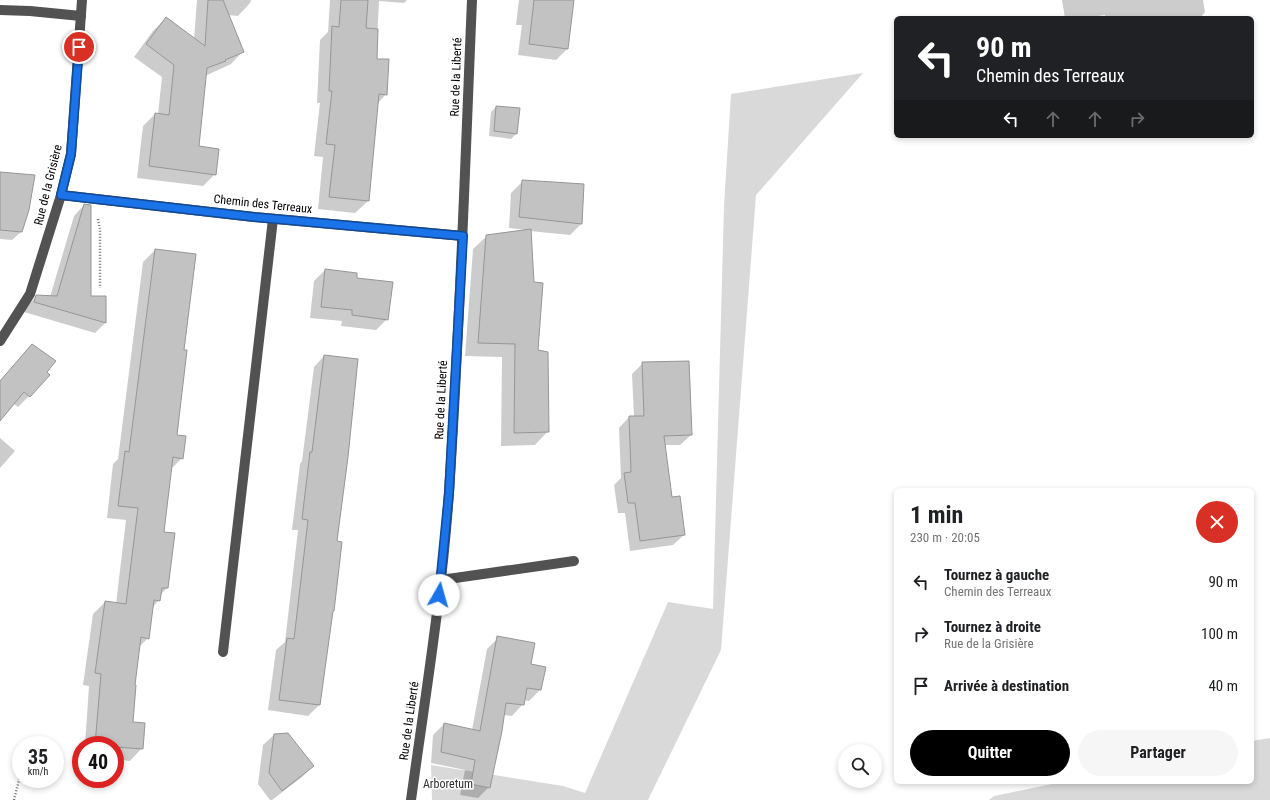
<!DOCTYPE html>
<html lang="fr">
<head>
<meta charset="utf-8">
<style>
  :root { --surface:#fff; --page:#f6f6f6; --text:#202124; --muted:#757577; --accent:#000 }
  body { margin:0; font-family:"Roboto Condensed",sans-serif; background:var(--page); color:var(--text); height:100vh; display:flex; flex-direction:column; font-size:15px; white-space:nowrap }
  * { box-sizing:border-box; margin:0 }
  p { font-size:13px; color:var(--muted) }
  .icon { flex:none; width:22px; height:22px; fill:none; stroke:currentColor; stroke-width:2; stroke-linecap:round; stroke-linejoin:round }
  .map { position:relative; flex:1; overflow:hidden }
  .details { position:absolute; left:894px; top:488px; width:360px; height:296px; display:flex; flex-direction:column; background:var(--surface); border-radius:6px; box-shadow:0 2px 6px #0003 }
  .details>* { flex:none }
  .banner { position:absolute; left:894px; top:16px; width:360px; height:122px; border-radius:6px; box-shadow:0 2px 6px #0003; background:#202124; color:#fff; overflow:hidden }
  .tools { position:absolute; left:838px; top:744px; display:grid; gap:8px }
  .tools a { display:grid; place-items:center; width:44px; height:44px; border-radius:50%; background:var(--surface); box-shadow:0 2px 6px #0003; font-size:20px }
  .speed { position:absolute; left:12px; top:736px; display:flex; gap:8px; font-size:20px; font-weight:700; text-align:center }
  .speed>* { display:grid; place-content:center; width:52px; height:52px; border-radius:50%; background:var(--surface); box-shadow:0 2px 6px #0003; line-height:1 }
  .speed small { font-size:10px; font-weight:400 }
  .speed .limit { border:6px solid #d22; background:#fff; color:#111 }
  .pin { position:absolute; display:grid; place-items:center; width:34px; height:34px; color:#fff; margin:-17px; border:2px solid #fff; border-radius:50%; box-shadow:0 1px 4px #0007 }
  .me { position:absolute; width:44px; margin:-22px; rotate:7deg; stroke-linejoin:round; filter:drop-shadow(0 0 3px #0008) }
  .turn { display:flex; align-items:center; gap:14px; height:84px; padding:0 16px; font-size:18px }
  .turn .icon { width:52px; height:52px; stroke-width:2.5 }
  .turn b { display:block; font-size:28px; line-height:34px }
  .lanes { display:flex; align-items:center; height:38px; padding:0 16px; background:#0003; justify-content:center; gap:20px; direction:ltr }
  .lanes .off { opacity:.35 }
  .round { display:grid; place-items:center; flex:none; width:42px; height:42px; border-radius:21px; background:var(--page) }
  .headline { display:flex; align-items:center; justify-content:space-between; height:68px; padding:0 16px }
  h1 { font-size:24px; font-weight:700; line-height:30px }
  .button { display:flex; gap:8px; margin-top:auto; padding:8px 16px }
  .button a { flex:1; height:46px; border-radius:24px; background:var(--accent); color:#fff; font-size:16px; font-weight:700; line-height:46px; text-align:center }
  .button a+a { background:var(--page); color:var(--text) }
  ul { padding:0; list-style:none }
  li { display:flex; align-items:center; gap:12px; height:52px; padding:0 16px }
  li div { flex:1 }
  li b { display:block; font-size:15px }
  li em { font-style:normal }
  .map>svg:first-child { display:block }
  .green { fill:#d9d9d9 }
  .shadow { fill:#0003 }
  .building { fill:#c2c2c2; stroke:#969696 }
  .lines { fill:none; stroke-linecap:round; stroke-linejoin:round }
  .path { stroke:#747474; stroke-width:2.5; stroke-dasharray:1 2; stroke-linecap:butt }
  .minor { stroke:#525252; stroke-width:10 }
  .route-casing { stroke:#114b97; stroke-width:10 }
  .route { stroke:#1a73e8; stroke-width:7 }
  .labels { text-anchor:middle; stroke-width:3; stroke-linejoin:round; paint-order:stroke }
  .street-label { font-size:12px; fill:#000; stroke:#fff }
  .park-label { font-size:12px; fill:#303030; stroke:#fff }
</style>
</head>
<body>
<div class="map">
<svg width="1270" height="800" viewBox="0 0 1270 800">
  <rect width="100%" height="100%" fill="#fff"/>
  <!-- green -->
  <g class="green">
    <path d="M 863,73 L 756,195 L 721,650 L 648,800 L 432,800 L 431,765 L 563,786 L 585,793 L 668,602 L 713,609 L 724,206 L 731,94 Z"/>
    <path d="M 1270,738 L 1270,800 L 989,800 L 994,796 L 1062,782 L 1252,782 L 1252,741 Z"/>
  </g>
  <!-- shadow -->
  <g class="shadow">
    <path d="M 197,0 L 251,0 L 250,3 L 238,16 L 228,15 L 243,51 L 231,64 L 205,76 L 198,147 L 215,174 L 203,186 L 137,178 L 143,126 L 155,114 L 158,114 L 162,77 L 134,57 L 153,31 L 166,18 L 194,39 Z"/>
    <path d="M 330,0 L 407,0 L 404,3 L 379,1 L 376,60 L 386,94 L 378,103 L 368,201 L 355,213 L 318,209 L 323,157 L 314,156 L 320,103 L 317,103 L 320,40 L 328,32 Z"/>
    <path d="M 519,0 L 558,0 L 567,49 L 556,60 L 518,55 L 522,25 L 516,25 Z"/>
    <path d="M 1062,0 L 1203,0 L 1205,12 L 1200,18 L 1105,18 L 1105,15 L 1085,18 L 1065,18 Z"/>
    <path d="M 496,107 L 516,134 L 511,139 L 489,136 L 491,112 Z"/>
    <path d="M 0,173 L 22,231 L 12,240 L 0,239 Z"/>
    <path d="M 522,182 L 581,224 L 570,235 L 530,231 L 537,351 L 548,431 L 535,445 L 501,446 L 502,357 L 465,356 L 472,263 L 473,249 L 487,236 L 526,230 L 509,228 L 511,193 Z"/>
    <path d="M 84,205 L 90,297 L 105,297 L 105,323 L 95,333 L 24,312 L 26,307 L 37,296 L 50,297 L 74,216 Z"/>
    <path d="M 155,250 L 183,350 L 176,436 L 182,458 L 170,470 L 163,532 L 167,588 L 160,595 L 159,600 L 152,608 L 148,638 L 139,647 L 134,685 L 132,723 L 142,748 L 130,761 L 115,759 L 115,745 L 85,745 L 89,686 L 83,685 L 93,614 L 105,602 L 116,604 L 126,520 L 107,518 L 113,464 L 118,459 L 143,262 Z"/>
    <path d="M 325,270 L 387,319 L 376,330 L 341,326 L 342,321 L 310,318 L 314,281 Z"/>
    <path d="M 32,345 L 29,396 L 18,407 L 13,403 L 0,418 L 0,381 Z"/>
    <path d="M 324,356 L 319,705 L 308,716 L 268,710 L 276,650 L 285,642 L 298,530 L 292,530 L 300,464 L 302,461 L 314,367 Z"/>
    <path d="M 643,363 L 691,435 L 680,445 L 665,445 L 671,499 L 684,535 L 673,545 L 630,551 L 625,513 L 618,513 L 614,485 L 621,478 L 619,428 L 629,417 L 634,417 L 632,374 Z"/>
    <path d="M 0,438 L 15,451 L 0,468 Z"/>
    <path d="M 498,638 L 530,664 L 540,690 L 529,701 L 524,700 L 523,704 L 512,716 L 504,715 L 489,787 L 478,798 L 460,795 L 465,770 L 431,763 L 433,735 L 444,724 L 472,730 L 487,649 Z"/>
    <path d="M 274,735 L 313,766 L 302,777 L 272,800 L 270,800 L 258,784 L 263,745 Z"/>
  </g>
  <!-- building -->
  <g class="building">
    <path d="M 208,0 L 223,0 L 244,52 L 225,60 L 226,61 L 207,68 L 199,146 L 219,149 L 216,175 L 149,166 L 155,113 L 169,115 L 174,65 L 146,44 L 166,17 L 205,46 Z"/>
    <path d="M 341,0 L 368,0 L 366,28 L 378,29 L 377,59 L 389,59 L 387,95 L 379,94 L 369,201 L 329,197 L 335,145 L 326,144 L 332,91 L 329,91 L 332,26 L 339,27 Z"/>
    <path d="M 534,0 L 574,0 L 568,49 L 529,44 Z"/>
    <path d="M 496,106 L 520,108 L 517,134 L 494,131 Z"/>
    <path d="M 0,172 L 35,175 L 29,210 L 22,232 L 0,230 Z"/>
    <path d="M 522,180 L 584,184 L 582,224 L 519,217 Z"/>
    <path d="M 84,204 L 91,205 L 91,296 L 106,296 L 106,323 L 34,302 L 36,295 L 57,296 Z"/>
    <path d="M 531,229 L 534,282 L 543,283 L 538,350 L 548,352 L 549,432 L 514,433 L 515,344 L 478,343 L 485,249 L 486,235 Z"/>
    <path d="M 155,249 L 196,254 L 184,350 L 187,350 L 177,435 L 186,436 L 183,459 L 173,457 L 164,532 L 175,533 L 168,588 L 162,588 L 160,601 L 154,600 L 149,639 L 141,637 L 135,685 L 136,685 L 133,722 L 145,723 L 143,749 L 115,747 L 115,745 L 95,745 L 101,674 L 95,673 L 105,601 L 126,604 L 138,508 L 118,506 L 125,451 L 129,452 Z"/>
    <path d="M 325,269 L 357,273 L 357,278 L 393,282 L 388,320 L 352,315 L 352,310 L 321,307 Z"/>
    <path d="M 32,344 L 56,361 L 47,372 L 50,375 L 30,397 L 24,392 L 0,421 L 0,381 Z"/>
    <path d="M 324,355 L 358,359 L 348,457 L 337,541 L 342,542 L 334,611 L 333,611 L 320,705 L 279,700 L 287,638 L 294,639 L 308,520 L 302,519 L 310,452 L 312,452 Z"/>
    <path d="M 689,361 L 692,435 L 664,436 L 672,497 L 680,496 L 685,535 L 640,541 L 635,503 L 628,503 L 624,473 L 631,472 L 629,416 L 644,416 L 642,362 Z"/>
    <path d="M 497,636 L 535,643 L 531,664 L 546,667 L 541,690 L 527,688 L 524,705 L 506,703 L 502,731 L 490,788 L 471,784 L 475,760 L 441,752 L 444,723 L 480,731 Z"/>
    <path d="M 288,733 L 314,766 L 282,791 L 269,773 L 274,734 Z"/>
  </g>
  <g class="lines">
    <!-- path -->
    <g class="path">
      <path d="M 98,219 L 100,230 L 100,288"/>
      <path d="M 14,800 L 21,772"/>
    </g>
    <!-- minor -->
    <g class="minor">
      <path d="M 0,10 L 30,11 L 81,16"/>
      <path d="M 61,195 L 254,217 L 463,236"/>
      <path d="M 0,341 L 30,294 L 61,195 L 71,154 L 82,0"/>
      <path d="M 441,580 L 574,561"/>
      <path d="M 223,652 L 273,219"/>
      <path d="M 411,800 C 425,698 442,595 449,492 C 460,328 465,164 472,0"/>
    </g>
  </g>
  <g class="lines">
    <!-- route casing -->
    <g class="route-casing">
      <path id="route" d="M 79,47 L 71,154 L 61,195 L 254,217 L 463,236 L 449,493 L 439,595"/>
    </g>
    <!-- route -->
    <use href="#route" class="route"/>
  </g>
  <g class="labels">
    <!-- street labels -->
    <g class="street-label">
      <text transform="translate(456 77) rotate(-88)" y="4">Rue de la Liberté</text>
      <text transform="translate(48 185) rotate(-76)" y="4">Rue de la Grisière</text>
      <text transform="translate(263 204) rotate(6)" y="4">Chemin des Terreaux</text>
      <text transform="translate(441 400) rotate(-87)" y="4">Rue de la Liberté</text>
      <text transform="translate(409 721) rotate(-82)" y="4">Rue de la Liberté</text>
    </g>
    <!-- park labels -->
    <g class="park-label">
      <text x="448" y="788">Arboretum</text>
    </g>
  </g>
</svg>
<div class="tools">
<a><svg class="icon" aria-label="search" viewBox="0 0 24 24"><circle cx="10" cy="10" r="6"/><path d="M15 15l6 6"/></svg></a>
</div>
<div class="speed"><div>35<small>km/h</small></div><div class="limit">40</div></div>
<div class="pin" style="left:79px;top:47px;background:#d93025"><svg class="icon" aria-label="arrive" viewBox="0 0 24 24"><path d="M6 21V4h12l-3 4 3 4H6"/></svg></div>
<svg class="me" style="left:439px;top:595px" viewBox="-20 -20 40 40"><circle r="19" fill="#fff"/><path d="M0-13L10 11 0 6-10 11z" fill="#1a73e8"/></svg>
<div class="banner">
<div class="turn"><svg class="icon" aria-label="left" viewBox="0 0 24 24"><path d="M17 20v-9H6M10 6l-5 5 5 5"/></svg><div><b>90 m</b>Chemin des Terreaux</div></div>
<div class="lanes"><svg class="icon" aria-label="left" viewBox="0 0 24 24"><path d="M17 20v-9H6M10 6l-5 5 5 5"/></svg><svg class="icon off" aria-label="ahead" viewBox="0 0 24 24"><path d="M12 20V5M6 11l6-6 6 6"/></svg><svg class="icon off" aria-label="ahead" viewBox="0 0 24 24"><path d="M12 20V5M6 11l6-6 6 6"/></svg><svg class="icon off" aria-label="right" viewBox="0 0 24 24"><path d="M7 20v-9h11M14 6l5 5-5 5"/></svg></div>
</div>
<section class="details">
<div class="headline"><div><h1>1 min</h1><p>230 m · 20:05</p></div><a class="round" style="background:#d93025;color:#fff"><svg class="icon" aria-label="close" viewBox="0 0 24 24"><path d="M6 6l12 12M18 6L6 18"/></svg></a></div>
<ul>
<li><svg class="icon" aria-label="left" viewBox="0 0 24 24"><path d="M17 20v-9H6M10 6l-5 5 5 5"/></svg><div><b>Tournez à gauche</b><p>Chemin des Terreaux</p></div><em>90 m</em></li>
<li><svg class="icon" aria-label="right" viewBox="0 0 24 24"><path d="M7 20v-9h11M14 6l5 5-5 5"/></svg><div><b>Tournez à droite</b><p>Rue de la Grisière</p></div><em>100 m</em></li>
<li><svg class="icon" aria-label="arrive" viewBox="0 0 24 24"><path d="M6 21V4h12l-3 4 3 4H6"/></svg><div><b>Arrivée à destination</b></div><em>40 m</em></li>
</ul>
<div class="button"><a>Quitter</a><a>Partager</a></div>
</section>
</div>
</body>
</html>
